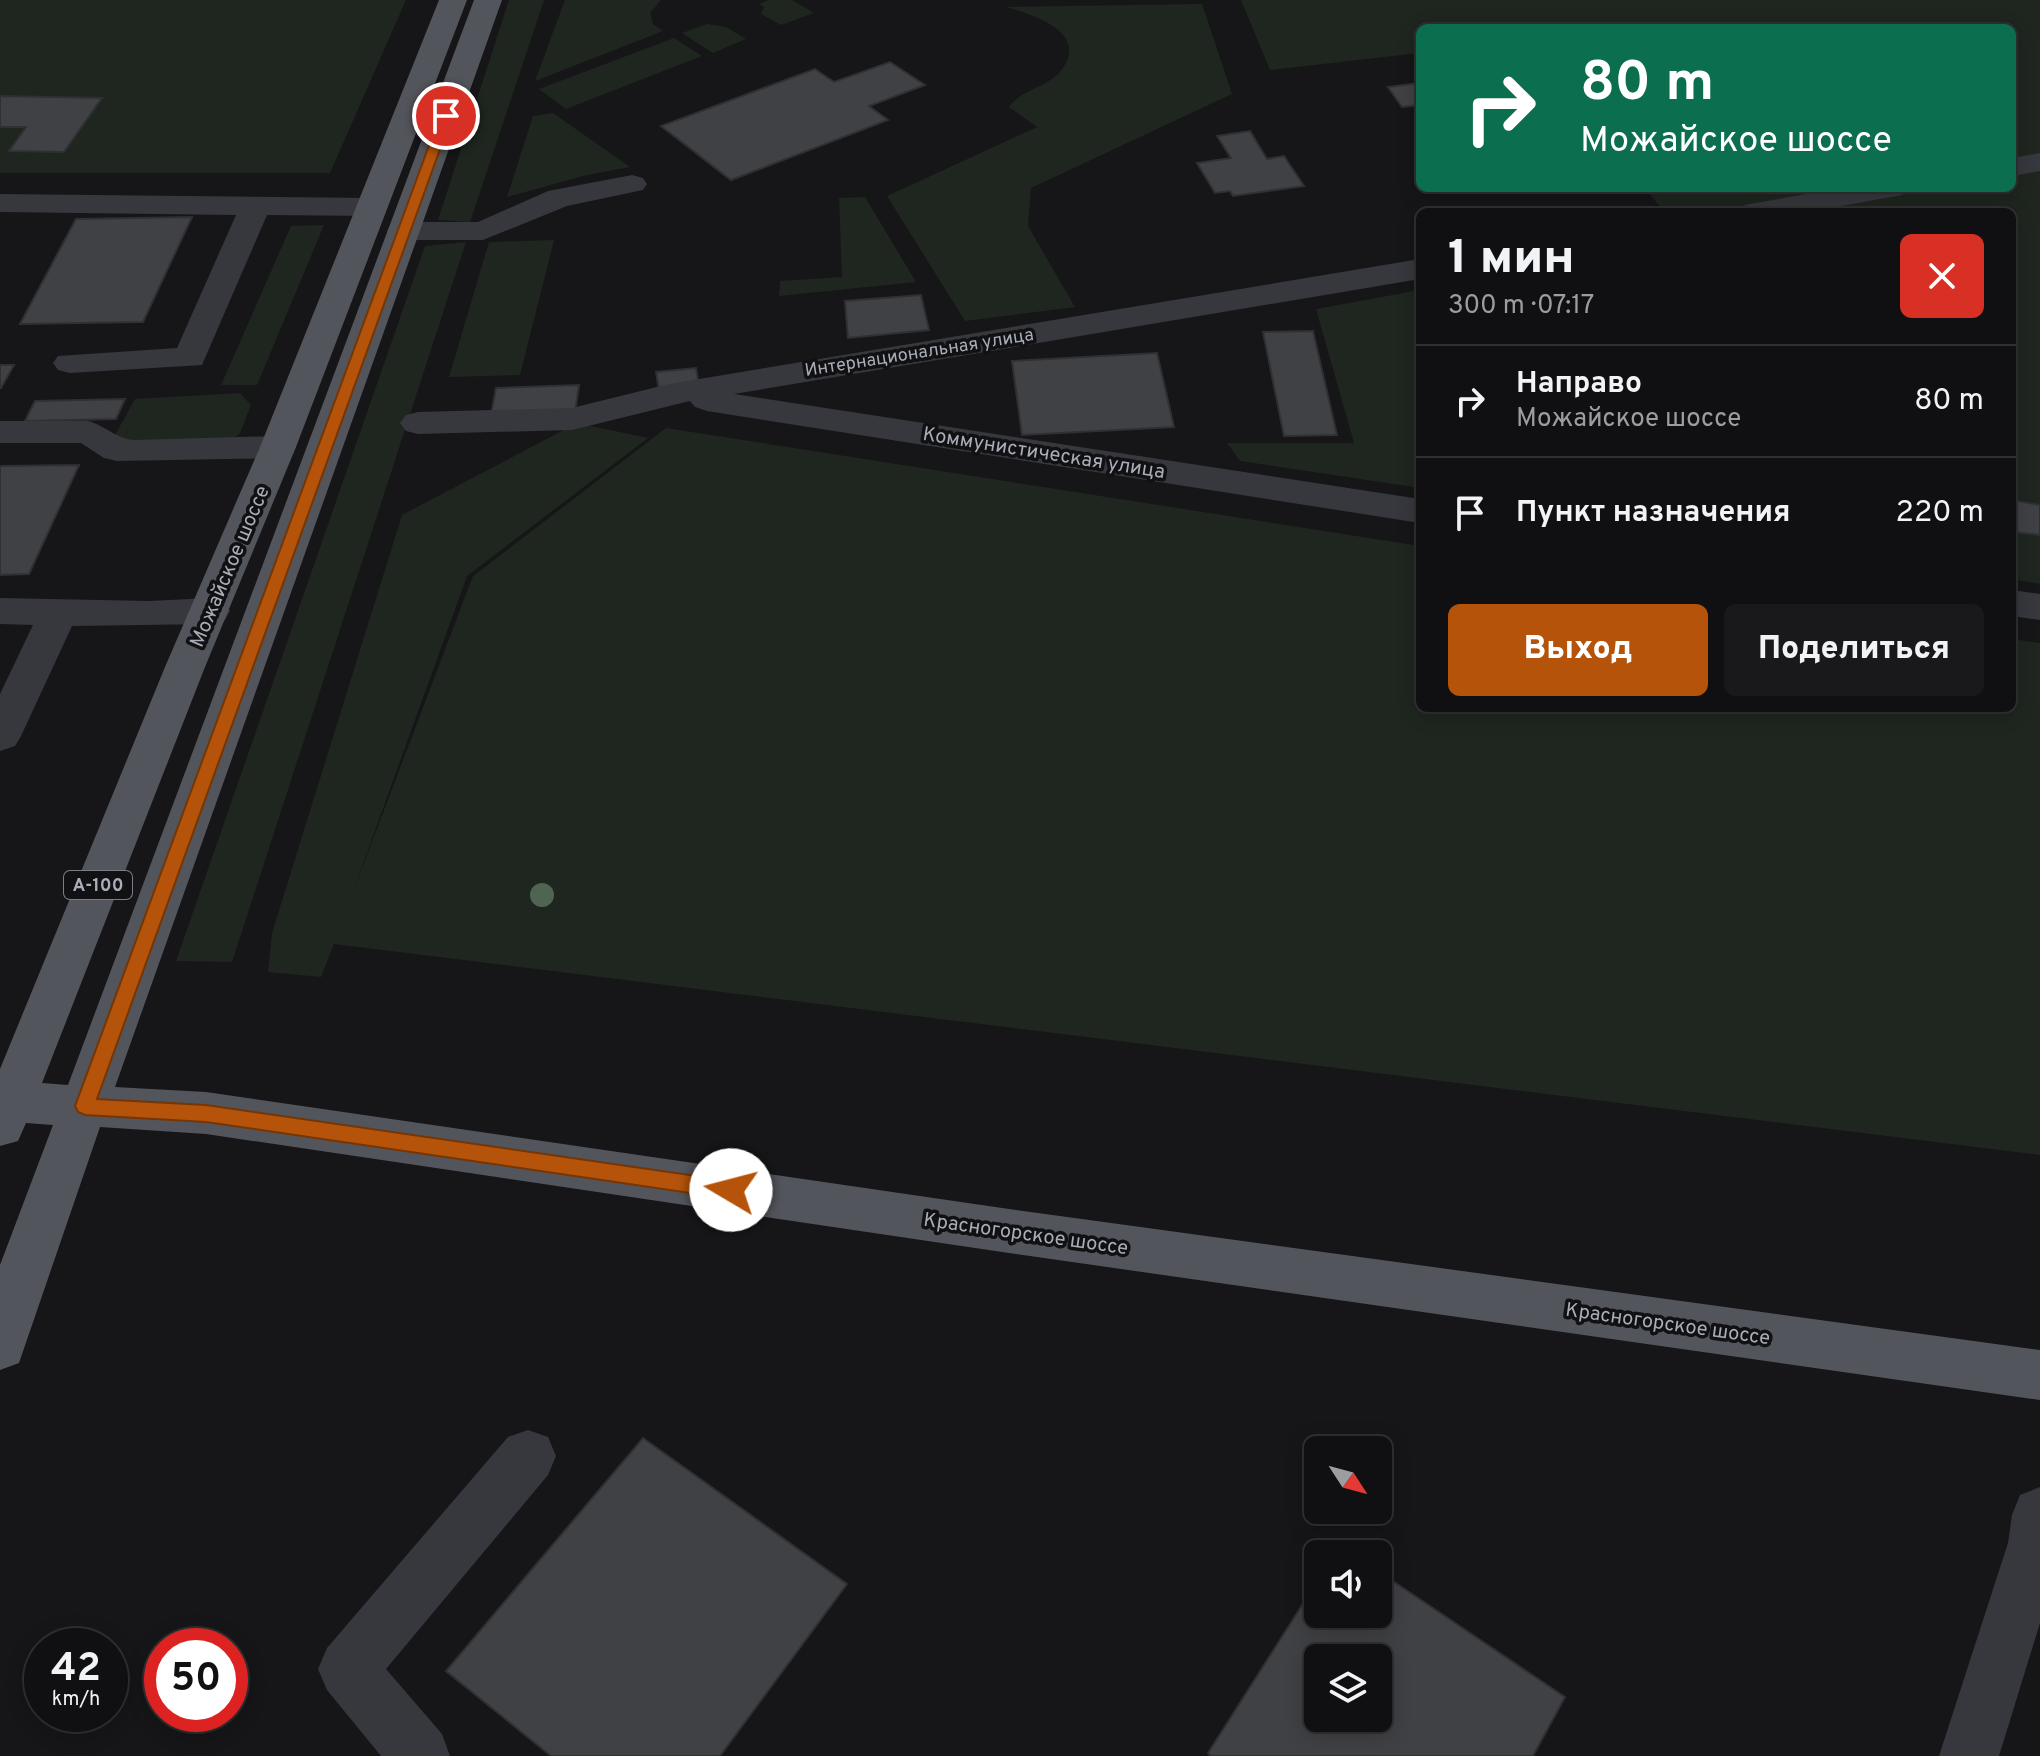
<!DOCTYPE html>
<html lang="ru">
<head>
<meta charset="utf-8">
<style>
  :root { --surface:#101012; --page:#19191b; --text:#f1f3f6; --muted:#9c9d9f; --line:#303032; --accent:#b45309 }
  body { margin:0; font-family:Overpass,sans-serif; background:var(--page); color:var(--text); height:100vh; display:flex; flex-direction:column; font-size:30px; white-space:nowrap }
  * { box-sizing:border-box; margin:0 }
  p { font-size:26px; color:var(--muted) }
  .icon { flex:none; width:44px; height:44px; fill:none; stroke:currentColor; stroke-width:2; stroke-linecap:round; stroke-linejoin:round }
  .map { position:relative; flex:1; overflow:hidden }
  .sheet { position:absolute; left:1416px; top:208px; width:600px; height:504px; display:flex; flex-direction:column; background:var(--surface); border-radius:12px; box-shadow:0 4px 20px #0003,0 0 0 2px var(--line) }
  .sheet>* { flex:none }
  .top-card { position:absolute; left:1416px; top:24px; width:600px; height:168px; border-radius:12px; box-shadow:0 4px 20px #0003,0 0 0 2px var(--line); background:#0b6e4f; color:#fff; overflow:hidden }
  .needle { width:52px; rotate:126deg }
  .tools { position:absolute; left:1304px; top:1436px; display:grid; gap:16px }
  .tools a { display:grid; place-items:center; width:88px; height:88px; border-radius:12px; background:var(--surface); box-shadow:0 4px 20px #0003,0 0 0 2px var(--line); font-size:40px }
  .speed { position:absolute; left:24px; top:1628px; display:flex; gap:16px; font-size:40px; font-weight:700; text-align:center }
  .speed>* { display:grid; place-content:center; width:104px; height:104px; border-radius:50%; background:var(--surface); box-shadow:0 4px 20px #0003,0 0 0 2px var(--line); line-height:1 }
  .speed small { font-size:20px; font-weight:400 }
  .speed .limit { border:12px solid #d22; background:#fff; color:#111 }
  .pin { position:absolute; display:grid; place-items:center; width:68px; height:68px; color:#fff; margin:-34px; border:4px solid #fff; border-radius:50%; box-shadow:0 2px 8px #0007 }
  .me { position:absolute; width:88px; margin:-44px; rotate:278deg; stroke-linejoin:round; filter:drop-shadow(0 0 6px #0008) }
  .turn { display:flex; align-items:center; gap:28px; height:168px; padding:0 32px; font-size:36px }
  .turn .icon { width:104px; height:104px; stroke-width:2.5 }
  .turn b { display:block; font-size:56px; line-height:68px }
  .round { display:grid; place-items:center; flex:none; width:84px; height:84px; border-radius:12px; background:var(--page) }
  .head { display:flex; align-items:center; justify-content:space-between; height:136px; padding:0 32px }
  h1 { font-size:48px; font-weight:800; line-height:60px }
  .button { display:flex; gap:16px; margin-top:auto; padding:16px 32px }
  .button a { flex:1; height:92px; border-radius:12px; background:var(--accent); color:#fff; font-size:32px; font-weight:800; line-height:92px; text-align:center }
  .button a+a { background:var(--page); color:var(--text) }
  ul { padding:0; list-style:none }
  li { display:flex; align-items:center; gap:24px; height:112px; padding:0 32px; border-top:2px solid var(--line) }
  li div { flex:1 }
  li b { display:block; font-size:30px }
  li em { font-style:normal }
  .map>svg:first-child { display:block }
  .green { fill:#1e261f }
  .building { fill:#404145; stroke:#303034; stroke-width:2; fill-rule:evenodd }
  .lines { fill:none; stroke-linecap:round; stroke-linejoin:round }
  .minor { fill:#37383d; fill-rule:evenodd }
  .major { fill:#53555c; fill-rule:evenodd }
  .tree { fill:#506452 }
  .route { fill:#b45309; stroke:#753606; stroke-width:2 }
  .labels { text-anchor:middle; stroke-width:7; stroke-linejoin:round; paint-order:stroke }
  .far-street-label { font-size:18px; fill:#a8adb8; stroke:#111113 }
  .shield { fill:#111113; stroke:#7b7e86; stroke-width:2 }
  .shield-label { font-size:18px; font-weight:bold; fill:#a8adb8 }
  .street-label { font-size:20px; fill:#a8adb8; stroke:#111113 }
</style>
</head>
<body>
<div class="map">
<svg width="2040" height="1756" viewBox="0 0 2040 1756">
  <rect width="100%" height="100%" fill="#161618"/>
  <!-- green -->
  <g class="green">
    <path d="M 0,0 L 406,0 L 330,173 L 0,173 Z"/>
    <path d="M 509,0 L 544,0 L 470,222 L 438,220 Z"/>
    <path d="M 565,0 L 661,0 L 650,13 L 653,24 L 663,31 L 535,81 Z"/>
    <path d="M 768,0 L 792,0 L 814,13 L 781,25 L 761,14 L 764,7 L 759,4 Z"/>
    <path d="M 1241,0 L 2040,0 L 2040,584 L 2012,579 L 2012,212 L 1664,212 L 1645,188 L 2012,188 L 2012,28 L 1420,28 L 1420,53 L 1270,70 Z"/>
    <path d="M 1202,4 L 1232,94 L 1031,188 L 1028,226 L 1075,307 L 965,321 L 887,196 L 1037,127 L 1009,107 C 1022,88 1051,87 1063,68 C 1088,31 1031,14 1006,7 Z"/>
    <path d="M 707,24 L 726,27 L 746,39 L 713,53 L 682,33 Z"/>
    <path d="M 674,38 L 702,56 L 566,109 L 539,89 Z"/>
    <path d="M 553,113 L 630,167 L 587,175 L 507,197 L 533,116 Z"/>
    <path d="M 865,197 L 916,282 L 779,296 L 780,281 L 842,277 L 839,198 Z"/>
    <path d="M 324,225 L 257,385 L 221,385 L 291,226 Z"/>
    <path d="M 554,240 L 520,375 L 449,377 L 489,242 Z"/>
    <path d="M 466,242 L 232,962 L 176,961 L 425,246 Z"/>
    <path d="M 1420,290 L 1420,488 L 1240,461 L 1227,443 L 1354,443 L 1316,309 Z"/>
    <path d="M 240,393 L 251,405 L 240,433 L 231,441 L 135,447 L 115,435 L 135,399 Z"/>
    <path d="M 577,423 L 648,438 L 467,576 L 354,889 L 473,576 L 666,428 L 1420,546 L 1420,708 L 2012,708 L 2012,639 L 2040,643 L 2040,1155 L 334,944 L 321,977 L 268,972 L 272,933 L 402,515 Z"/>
  </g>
  <!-- building -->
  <g class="building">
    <path d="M 890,62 L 925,85 L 869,106 L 888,120 L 731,180 L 661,126 L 815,69 L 834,82 Z"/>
    <path d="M 1420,83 L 1420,105 L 1402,107 L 1388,87 Z"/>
    <path d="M 0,96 L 102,98 L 64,152 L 9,151 L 26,127 L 0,127 Z"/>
    <path d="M 1250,131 L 1267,159 L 1284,156 L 1304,186 L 1233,196 L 1230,191 L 1215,193 L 1197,163 L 1231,158 L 1217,136 Z"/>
    <path d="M 192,217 L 143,322 L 20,324 L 76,219 Z"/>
    <path d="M 921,295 L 929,330 L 848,338 L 845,301 Z"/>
    <path d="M 1313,331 L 1337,435 L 1284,436 L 1263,332 Z"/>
    <path d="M 1157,353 L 1174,427 L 1022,435 L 1012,361 Z"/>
    <path d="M 0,365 L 14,365 L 1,388 L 0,388 Z"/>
    <path d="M 696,368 L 699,386 L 659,390 L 656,372 Z"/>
    <path d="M 579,385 L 575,412 L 491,415 L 496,388 Z"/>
    <path d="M 125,399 L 116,419 L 25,421 L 35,401 Z"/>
    <path d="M 79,465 L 29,574 L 0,575 L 0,466 Z"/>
    <path d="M 2012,500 L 2040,505 L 2040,535 L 2012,532 Z"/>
    <path d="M 643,1438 L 847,1584 L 720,1756 L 551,1756 L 446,1671 Z"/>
    <path d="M 1378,1571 L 1565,1697 L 1533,1756 L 1211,1756 L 1208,1753 L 1318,1580 L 1318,1614 L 1378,1614 ZM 1318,1658 L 1378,1658 L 1378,1718 L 1318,1718 Z"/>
  </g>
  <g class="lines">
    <!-- minor -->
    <g class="minor">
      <path d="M 2040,153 L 2040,171 L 2012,176 L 2012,158 Z"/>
      <path d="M 632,175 L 643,178 L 647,184 L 643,190 L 567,206 L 483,240 L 403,240 L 392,238 L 387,231 L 392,224 L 403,222 L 478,222 L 548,191 Z"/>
      <path d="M 1839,188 L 1906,188 L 1902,195 L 1891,197 L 1808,212 L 1740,212 L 1745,205 L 1756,203 Z"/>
      <path d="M 0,194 L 372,198 L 383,200 L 388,207 L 383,214 L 372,216 L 267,215 L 202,365 L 70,373 L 58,370 L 53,363 L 58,356 L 177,348 L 236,215 L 0,212 Z"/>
      <path d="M 1420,259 L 1420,279 L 734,394 L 1420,499 L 1420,523 L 707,411 L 695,407 L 690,401 L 572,430 L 418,434 L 406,431 L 400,423 L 406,415 L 418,412 L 572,408 L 669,384 Z"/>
      <path d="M 0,421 L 88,421 C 104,425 117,439 134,440 L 278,436 L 291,439 L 296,447 L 291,455 L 278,458 L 117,461 L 104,458 L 81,443 L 0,443 Z"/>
      <path d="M 2012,590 L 2040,594 L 2040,620 L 2012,616 Z"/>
      <path d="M 0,598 L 149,601 L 211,598 L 225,602 L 230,611 L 225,620 L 211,624 L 72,626 L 21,736 L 15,746 L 0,751 L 0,694 L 33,625 L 0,624 Z"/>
      <path d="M 528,1430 L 548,1437 L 556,1456 L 548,1475 L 386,1669 L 442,1734 L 450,1756 L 381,1756 L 327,1690 L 318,1669 L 327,1648 L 508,1437 Z"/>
      <path d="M 2040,1487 L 2040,1623 L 1999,1756 L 1939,1756 L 2008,1543 L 2012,1515 L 2020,1495 Z"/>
    </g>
    <!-- major -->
    <path class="major" d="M 439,0 L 467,0 L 296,447 L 205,667 L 42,1083 L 68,1085 L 474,0 L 502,0 L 115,1087 L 206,1092 L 1009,1209 L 2040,1350 L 2040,1400 L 1009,1253 L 206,1134 L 100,1127 L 19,1363 L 0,1370 L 0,1265 L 53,1125 L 26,1123 L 18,1141 L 0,1146 L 0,1069 L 165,667 L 260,447 Z"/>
  </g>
  <!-- trees -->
  <circle class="tree" cx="542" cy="895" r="12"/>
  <!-- route -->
  <path class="route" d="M 441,113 L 452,116 L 97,1099 L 206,1105 L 731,1181 L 738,1184 L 741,1190 L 738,1197 L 731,1199 L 206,1122 L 85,1115 L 78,1112 L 75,1106 Z"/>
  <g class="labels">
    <!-- far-street labels -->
    <g class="far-street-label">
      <text transform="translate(919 352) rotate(-9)" y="6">Интернациональная улица</text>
    </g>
    <!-- shield labels -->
    <rect class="shield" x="64" y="871" width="68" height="28" rx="6"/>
    <g class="shield-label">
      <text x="98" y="891">А-100</text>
    </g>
    <!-- street labels -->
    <g class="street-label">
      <text transform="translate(1044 452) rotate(9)" y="7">Коммунистическая улица</text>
      <text transform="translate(229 566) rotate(-67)" y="7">Можайское шоссе</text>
      <text transform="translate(1026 1233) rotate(8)" y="7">Красногорское шоссе</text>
      <text transform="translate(1668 1323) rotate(8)" y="7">Красногорское шоссе</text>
    </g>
  </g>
</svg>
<div class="tools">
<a><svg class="needle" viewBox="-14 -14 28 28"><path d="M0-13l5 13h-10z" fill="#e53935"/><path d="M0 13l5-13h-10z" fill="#9c9d9f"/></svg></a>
<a><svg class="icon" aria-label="sound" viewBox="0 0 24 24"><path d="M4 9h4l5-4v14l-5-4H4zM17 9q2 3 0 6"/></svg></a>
<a><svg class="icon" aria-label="layers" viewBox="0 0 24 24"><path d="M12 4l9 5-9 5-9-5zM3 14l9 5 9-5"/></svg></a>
</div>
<div class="speed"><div>42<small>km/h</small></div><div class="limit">50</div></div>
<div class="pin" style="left:446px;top:116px;background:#d93025"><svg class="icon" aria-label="arrive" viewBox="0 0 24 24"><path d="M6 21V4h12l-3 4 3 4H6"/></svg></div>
<svg class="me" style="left:731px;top:1190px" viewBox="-20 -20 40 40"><circle r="19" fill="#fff"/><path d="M0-13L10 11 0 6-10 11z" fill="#b45309"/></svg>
<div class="top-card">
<div class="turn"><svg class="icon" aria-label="right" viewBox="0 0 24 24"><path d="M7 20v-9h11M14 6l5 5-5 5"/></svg><div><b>80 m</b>Можайское шоссе</div></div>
</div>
<section class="sheet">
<div class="head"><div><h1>1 мин</h1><p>300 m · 07:17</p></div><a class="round" style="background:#d93025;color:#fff"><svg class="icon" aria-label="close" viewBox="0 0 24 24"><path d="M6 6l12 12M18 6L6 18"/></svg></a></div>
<ul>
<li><svg class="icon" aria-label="right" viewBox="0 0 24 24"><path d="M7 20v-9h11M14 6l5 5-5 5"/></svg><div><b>Направо</b><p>Можайское шоссе</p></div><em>80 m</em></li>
<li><svg class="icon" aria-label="arrive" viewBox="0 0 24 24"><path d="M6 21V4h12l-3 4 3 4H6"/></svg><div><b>Пункт назначения</b></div><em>220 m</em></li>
</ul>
<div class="button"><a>Выход</a><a>Поделиться</a></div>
</section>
</div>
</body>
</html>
